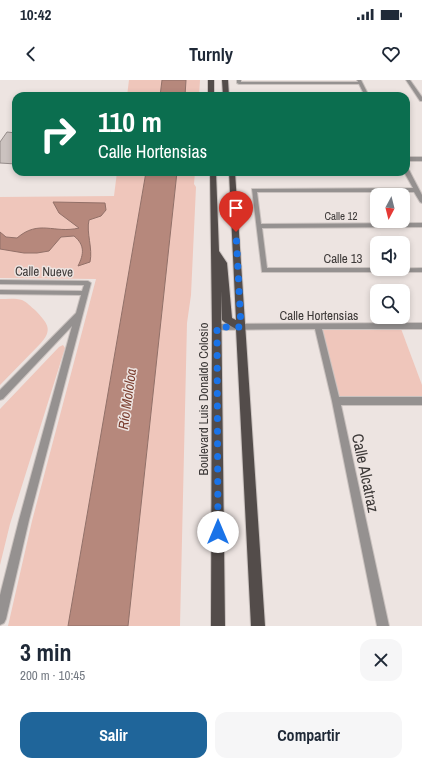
<!DOCTYPE html>
<html lang="es">
<head>
<meta charset="utf-8">
<style>
  :root { --surface:#fff; --page:#f6f6f7; --text:#1f2937; --muted:#747a83; --accent:#1f659a }
  body { margin:0; font-family:"Archivo Narrow",sans-serif; background:var(--page); color:var(--text); height:100vh; display:flex; flex-direction:column; font-size:15px; white-space:nowrap }
  * { box-sizing:border-box; margin:0 }
  p { font-size:13px; color:var(--muted) }
  .icon { flex:none; width:22px; height:22px; fill:none; stroke:currentColor; stroke-width:2; stroke-linecap:round; stroke-linejoin:round }
  .map { position:relative; height:546px; overflow:hidden }
  .details { display:flex; flex-direction:column; background:var(--surface); flex:1 }
  .details>* { flex:none }
  .hud { position:absolute; left:12px; top:12px; width:398px; height:84px; border-radius:12px; box-shadow:0 2px 6px #0003; background:#0b6e4f; color:#fff; overflow:hidden }
  .needle { width:26px; rotate:187deg }
  .controls { position:absolute; left:370px; top:108px; display:grid; gap:8px }
  .controls a { display:grid; place-items:center; width:40px; height:40px; border-radius:8px; background:var(--surface); box-shadow:0 2px 6px #0003; font-size:20px }
  .pin { position:absolute; display:grid; place-items:center; width:34px; height:34px; color:#fff; margin:-41px -17px; border-radius:50% 50% 50% 0; rotate:-45deg; box-shadow:0 0 4px #0007 }
  .pin .icon { rotate:45deg }
  .me { position:absolute; width:44px; margin:-22px; rotate:0deg; stroke-linejoin:round; filter:drop-shadow(0 0 3px #0008) }
  .turn { display:flex; align-items:center; gap:14px; height:84px; padding:0 20px; font-size:18px }
  .turn .icon { width:52px; height:52px; stroke-width:2.5 }
  .turn b { display:block; font-size:28px; line-height:34px }
  .round { display:grid; place-items:center; flex:none; width:42px; height:42px; border-radius:12px; background:var(--page) }
  .summary { display:flex; align-items:center; justify-content:space-between; height:68px; padding:0 20px }
  h1 { font-size:24px; font-weight:700; line-height:30px }
  .primary-button { display:flex; gap:8px; margin-top:auto; padding:8px 20px }
  .primary-button a { flex:1; height:46px; border-radius:12px; background:var(--accent); color:#fff; font-size:16px; font-weight:700; line-height:46px; text-align:center }
  .primary-button a+a { background:var(--page); color:var(--text) }
  .status { display:flex; justify-content:space-between; align-items:center; height:28px; padding:0 20px; background:var(--surface); direction:ltr }
  .status svg { height:11px; fill:currentColor }
  header { display:flex; justify-content:space-between; align-items:center; height:52px; padding:0 20px; background:var(--surface); font-size:18px; font-weight:700 }
  .map>svg:first-child { display:block }
  .green { fill:#efc6bb }
  .water { fill:#b6887c; stroke:#927068 }
  .building { fill:#cbc2bf; stroke:#958c8a }
  .lines { fill:none; stroke-linecap:round; stroke-linejoin:round }
  .minor-casing { stroke:#cac2bf; stroke-width:2 }
  .primary-casing { stroke:#cac2bf; stroke-width:2 }
  .minor { fill:#959190; fill-rule:evenodd }
  .primary { fill:#534c4a; fill-rule:evenodd }
  .route { stroke:#1a73e8; stroke-width:7; stroke-dasharray:0 12.6 }
  .labels { text-anchor:middle; stroke-width:3; stroke-linejoin:round; paint-order:stroke }
  .far-street-label { font-size:11px; fill:#3d3938; stroke:#ede4e1 }
  .street-label { font-size:13px; fill:#3d3938; stroke:#ede4e1 }
  .water-label { font-size:14px; font-style:italic; fill:#7a3d2e; stroke:#ede4e1 }
  .near-street-label { font-size:16px; fill:#3d3938; stroke:#ede4e1 }
</style>
</head>
<body>
<div class="status"><b>10:42</b><svg viewBox="0 0 49 12"><path d="M0 12V9h3v3zM5 12V6h3v6zM10 12V3h3v9zM15 12V0h3v12zM26 1h20v11H26zM47 4h2v5h-2z"/></svg></div>
<header><svg class="icon" aria-label="back" viewBox="0 0 24 24"><path d="M15 5l-7 7 7 7"/></svg>Turnly<svg class="icon" aria-label="heart" viewBox="0 0 24 24"><path d="M12 20l-8-8c-3-5 5-10 8-4 3-6 11-1 8 4z"/></svg></header>
<div class="map">
<svg width="422" height="546" viewBox="0 0 422 546">
  <rect width="100%" height="100%" fill="#ede4e1"/>
  <!-- green -->
  <g class="green">
    <path d="M 129,0 L 162,0 L 160,16 L 127,16 Z"/>
    <path d="M 186,0 L 200,0 L 199,16 L 185,16 Z"/>
    <path d="M 117,92 L 146,92 L 68,546 L 8,546 L 32,441 L 96,199 L 0,198 L 0,117 L 114,116 Z"/>
    <path d="M 177,92 L 195,92 L 194,104 L 196,107 L 191,215 L 187,243 L 180,546 L 128,546 Z"/>
    <path d="M 0,219 C 7,219 16,218 22,220 C 27,222 31,227 35,230 C 47,243 54,249 40,264 L 0,305 Z"/>
    <path d="M 400,246 L 422,305 L 422,321 L 336,321 L 318,247 Z"/>
    <path d="M 63,265 L 65,268 L 10,444 L 0,485 L 0,329 L 59,267 Z"/>
  </g>
  <!-- water -->
  <g class="water">
    <path d="M 162,0 L 186,0 L 185,16 L 160,16 Z"/>
    <path d="M 146,92 L 177,92 L 128,546 L 68,546 Z"/>
    <path d="M 53,122 L 105,123 L 106,130 L 101,136 L 89,140 C 86,153 93,168 90,182 L 78,186 C 84,174 85,165 74,156 L 61,157 L 49,171 L 37,173 L 24,173 L 0,169 L 0,152 L 6,157 L 17,158 C 39,139 54,154 79,148 L 59,133 Z"/>
  </g>
  <!-- building -->
  <path class="building" d="M 7,52 L 16,53 L 16,84 L 0,83 L 0,62 Z"/>
  <g class="lines">
    <!-- minor casing -->
    <g class="minor-casing">
      <g id="minor">
        <path d="M 237,0 L 241,0 L 241,2 L 358,2 L 357,0 L 361,0 L 369,16 L 365,16 L 359,4 L 239,4 L 237,3 Z"/>
        <path d="M 406,0 L 410,0 L 422,17 L 422,21 L 420,21 Z"/>
        <rect x="406" y="77" width="16" height="4"/>
        <path d="M 406,88 L 409,90 L 422,115 L 422,123 L 420,122 L 414,112 L 257,112 L 261,144 L 422,143 L 422,147 L 262,148 L 267,188 L 377,188 L 377,189 L 422,188 L 422,192 L 262,192 L 252,109 L 413,108 L 404,92 L 406,92 Z"/>
        <path d="M 0,200 L 88,201 L 91,203 L 29,440 L 6,539 L 4,543 L 0,545 L 0,515 L 19,440 L 72,246 L 3,319 L 0,320 L 0,310 L 76,233 L 81,215 L 0,214 L 0,210 L 82,211 L 84,205 L 0,204 Z"/>
        <path d="M 422,243 L 422,249 L 322,249 L 339,317 L 422,317 L 422,325 L 341,325 L 389,546 L 377,546 L 332,321 L 315,249 L 217,250 L 213,247 L 217,244 Z"/>
      </g>
    </g>
    <!-- primary casing -->
    <g class="primary-casing">
      <g id="primary">
        <rect x="208" y="0" width="6" height="16"/>
        <path d="M 222,0 L 228,0 L 229,16 L 223,16 Z"/>
        <path d="M 210,92 L 216,92 L 219,171 L 227,183 L 232,238 L 236,240 L 229,92 L 235,92 L 265,546 L 251,546 L 236,249 L 224,242 L 222,240 L 221,211 L 225,546 L 211,546 L 212,247 Z"/>
      </g>
    </g>
    <!-- minor -->
    <use href="#minor" class="minor"/>
    <!-- primary -->
    <use href="#primary" class="primary"/>
  </g>
  <g class="lines">
    <!-- route -->
    <path class="route" d="M 218,452 L 217,247 L 241,247 L 236,152"/>
  </g>
  <g class="labels">
    <!-- far-street labels -->
    <g class="far-street-label">
      <text x="341" y="140">Calle 12</text>
    </g>
    <!-- street labels -->
    <g class="street-label">
      <text x="343" y="183">Calle 13</text>
      <text transform="translate(44 191) rotate(1)" y="5">Calle Nueve</text>
      <text x="319" y="240">Calle Hortensias</text>
      <text transform="translate(203 319) rotate(-90)" y="5">Boulevard Luis Donaldo Colosio</text>
    </g>
    <!-- water labels -->
    <g class="water-label">
      <text transform="translate(127 319) rotate(-82)" y="5">Río Mololoa</text>
    </g>
    <!-- near-street labels -->
    <g class="near-street-label">
      <text transform="translate(366 393) rotate(78)" y="6">Calle Alcatraz</text>
    </g>
  </g>
</svg>
<div class="controls">
<a><svg class="needle" viewBox="-14 -14 28 28"><path d="M0-13l5 13h-10z" fill="#e53935"/><path d="M0 13l5-13h-10z" fill="#747a83"/></svg></a>
<a><svg class="icon" aria-label="sound" viewBox="0 0 24 24"><path d="M4 9h4l5-4v14l-5-4H4zM17 9q2 3 0 6"/></svg></a>
<a><svg class="icon" aria-label="search" viewBox="0 0 24 24"><circle cx="10" cy="10" r="6"/><path d="M15 15l6 6"/></svg></a>
</div>
<div class="pin" style="left:236px;top:152px;background:#d93025"><svg class="icon" aria-label="arrive" viewBox="0 0 24 24"><path d="M6 21V4h12l-3 4 3 4H6"/></svg></div>
<svg class="me" style="left:218px;top:452px" viewBox="-20 -20 40 40"><circle r="19" fill="#fff"/><path d="M0-13L10 11 0 6-10 11z" fill="#1a73e8"/></svg>
<div class="hud">
<div class="turn"><svg class="icon" aria-label="right" viewBox="0 0 24 24"><path d="M7 20v-9h11M14 6l5 5-5 5"/></svg><div><b>110 m</b>Calle Hortensias</div></div>
</div>
</div>
<section class="details">
<div class="summary"><div><h1>3 min</h1><p>200 m · 10:45</p></div><a class="round"><svg class="icon" aria-label="close" viewBox="0 0 24 24"><path d="M6 6l12 12M18 6L6 18"/></svg></a></div>
<div class="primary-button"><a>Salir</a><a>Compartir</a></div>
</section>
</body>
</html>
